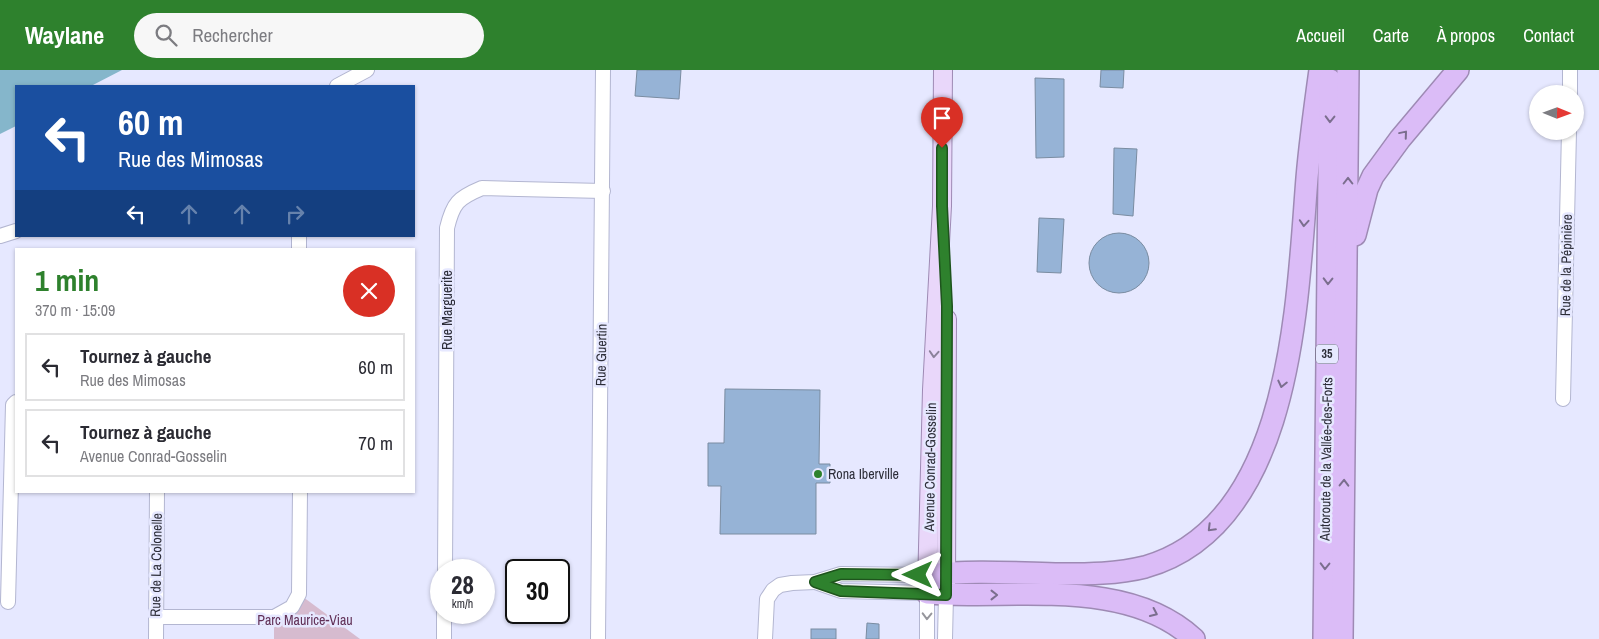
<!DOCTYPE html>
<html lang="fr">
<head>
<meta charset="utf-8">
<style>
  :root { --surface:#fff; --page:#f7f7f7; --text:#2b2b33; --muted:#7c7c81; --line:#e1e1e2; --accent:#2e812d }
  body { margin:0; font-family:"Archivo Narrow",sans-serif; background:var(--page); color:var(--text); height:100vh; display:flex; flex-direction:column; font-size:19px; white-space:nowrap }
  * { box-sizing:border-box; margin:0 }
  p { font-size:16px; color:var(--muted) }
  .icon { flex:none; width:28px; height:28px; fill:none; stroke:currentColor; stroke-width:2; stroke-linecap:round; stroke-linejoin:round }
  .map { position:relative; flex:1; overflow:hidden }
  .drawer { position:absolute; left:15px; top:178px; width:400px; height:245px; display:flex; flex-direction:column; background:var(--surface); border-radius:0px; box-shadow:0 1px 4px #0004 }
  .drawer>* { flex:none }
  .hud { position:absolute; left:15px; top:15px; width:400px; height:152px; border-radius:0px; box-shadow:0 1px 4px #0004; background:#1a4fa0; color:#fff; overflow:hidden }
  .needle { width:32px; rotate:91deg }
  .buttons { position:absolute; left:1529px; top:15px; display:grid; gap:10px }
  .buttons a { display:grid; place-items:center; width:55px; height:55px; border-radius:50%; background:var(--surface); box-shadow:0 1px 4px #0004; font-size:25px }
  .speed { position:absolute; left:430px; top:489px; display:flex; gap:10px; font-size:25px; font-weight:700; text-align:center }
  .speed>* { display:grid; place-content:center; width:65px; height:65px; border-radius:50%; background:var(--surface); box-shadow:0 1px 4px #0004; line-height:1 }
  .speed small { font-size:12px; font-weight:400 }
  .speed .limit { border:2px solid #111; border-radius:8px; background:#fff; color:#111 }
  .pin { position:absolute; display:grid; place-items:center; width:42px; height:42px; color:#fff; margin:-51px -21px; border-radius:50% 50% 50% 0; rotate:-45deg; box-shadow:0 0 5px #0007 }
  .pin .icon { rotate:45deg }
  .me { position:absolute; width:55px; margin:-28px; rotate:270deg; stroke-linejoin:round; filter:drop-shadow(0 0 4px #0008) }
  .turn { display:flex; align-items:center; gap:18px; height:105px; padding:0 20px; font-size:22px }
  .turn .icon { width:65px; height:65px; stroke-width:2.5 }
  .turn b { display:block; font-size:35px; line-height:42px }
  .lanes { display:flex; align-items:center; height:48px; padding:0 20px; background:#0003; justify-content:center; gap:25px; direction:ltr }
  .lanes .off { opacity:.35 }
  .round { display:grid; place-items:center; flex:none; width:52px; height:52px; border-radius:26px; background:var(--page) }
  .headline { display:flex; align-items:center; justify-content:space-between; height:85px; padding:0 20px }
  h1 { font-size:30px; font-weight:700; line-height:38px; color:var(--accent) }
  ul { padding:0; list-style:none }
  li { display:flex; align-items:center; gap:15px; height:68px; margin:0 10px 8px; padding:0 10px; border:2px solid var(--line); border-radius:0px }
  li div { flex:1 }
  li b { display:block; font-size:19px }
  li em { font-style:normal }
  header { display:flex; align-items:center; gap:30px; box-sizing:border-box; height:70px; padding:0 25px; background:var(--accent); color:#fff }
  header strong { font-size:24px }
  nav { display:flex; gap:28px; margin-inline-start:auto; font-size:18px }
  .search { width:350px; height:45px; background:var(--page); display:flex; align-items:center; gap:12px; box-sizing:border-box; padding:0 18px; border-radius:28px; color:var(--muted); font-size:19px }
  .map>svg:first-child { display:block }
  .green { fill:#d6bbcf }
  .water { fill:#85b6cb }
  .building { fill:#96b3d6; stroke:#7a8ca1 }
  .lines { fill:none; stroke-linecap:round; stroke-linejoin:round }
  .minor-casing { stroke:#b3b6d1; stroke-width:16 }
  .major-casing { stroke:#9e8ab4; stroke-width:20 }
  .highway-casing { stroke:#9e8ab4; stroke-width:24 }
  .minor { stroke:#fff; stroke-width:14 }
  .major { stroke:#e9d7fa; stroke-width:18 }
  .highway { stroke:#dbbcf7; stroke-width:21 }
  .oneway { stroke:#7b6e8e }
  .oneway2 { stroke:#8b829a }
  .oneway3 { stroke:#96969c }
  .route-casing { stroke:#1e541d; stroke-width:12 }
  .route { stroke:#2e812d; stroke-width:9 }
  .poi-dot { fill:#2e812d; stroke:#e6e8ff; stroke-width:2 }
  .labels { text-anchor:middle; stroke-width:5; stroke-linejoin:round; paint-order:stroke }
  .shield { fill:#e6e8ff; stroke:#646674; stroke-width:1 }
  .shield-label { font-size:12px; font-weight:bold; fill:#2d2e39 }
  .street-label { font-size:14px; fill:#2d2e39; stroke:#e6e8ff }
  .poi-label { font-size:14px; fill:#2d2e39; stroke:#e6e8ff; text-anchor:start }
  .park-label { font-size:14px; fill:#613057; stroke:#e6e8ff }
</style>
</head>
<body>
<header>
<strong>Waylane</strong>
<div class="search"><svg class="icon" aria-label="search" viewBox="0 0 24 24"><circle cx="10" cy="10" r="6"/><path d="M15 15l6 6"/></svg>Rechercher</div>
<nav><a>Accueil</a><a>Carte</a><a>À propos</a><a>Contact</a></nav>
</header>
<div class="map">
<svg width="1599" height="569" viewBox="0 0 1599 569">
  <rect width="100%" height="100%" fill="#e6e8ff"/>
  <!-- green -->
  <path class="green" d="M 299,524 L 360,569 L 274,569 L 274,547 Z"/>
  <!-- water -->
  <path class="water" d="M 0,0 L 122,0 L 91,16 L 16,16 L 16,56 L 0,64 Z"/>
  <!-- building -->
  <g class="building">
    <path d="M 637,0 L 681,0 L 679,29 L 635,26 Z"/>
    <path d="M 1101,0 L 1124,0 L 1123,18 L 1100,17 Z"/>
    <path d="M 1035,8 L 1064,9 L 1064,87 L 1036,88 Z"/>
    <path d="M 1114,78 L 1137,79 L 1133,146 L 1113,144 Z"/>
    <path d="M 1039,148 L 1064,149 L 1061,203 L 1037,202 Z"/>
    <circle cx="1119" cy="193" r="30"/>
    <path d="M 725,319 L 820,320 L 819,394 L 830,394 L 830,413 L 816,413 L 816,464 L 720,464 L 721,416 L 708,416 L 708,373 L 724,373 Z"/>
    <path d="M 867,553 L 879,554 L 879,569 L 866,569 Z"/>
    <rect x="811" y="559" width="25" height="10"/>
  </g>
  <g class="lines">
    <!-- minor casing -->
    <g class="minor-casing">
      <g id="minor">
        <path d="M 337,16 L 367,0"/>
        <path d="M 1570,24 L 1570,0"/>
        <path d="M 0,166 L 16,161"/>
        <path d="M 299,166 L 299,179"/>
        <path d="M 1563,329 L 1569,61"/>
        <path d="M 445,500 L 447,158 C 453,133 458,128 482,118 L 603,121"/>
        <path d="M 815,512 L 841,521 L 927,523 L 927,569"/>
        <path d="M 8,532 L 13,335 L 16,332"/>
        <path d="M 156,547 L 274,547 L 292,537 L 299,524 L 300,421"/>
        <path d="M 156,569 L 157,421"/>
        <path d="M 444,569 L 444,542"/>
        <path d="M 598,569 L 603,0"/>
        <path d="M 765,569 L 767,529 L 773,520 L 780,515 L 792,513 L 815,512 L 841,504 L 927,505"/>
        <path d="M 945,569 L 946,525"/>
      </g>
    </g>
    <!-- major casing -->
    <g class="major-casing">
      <g id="major">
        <path d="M 946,515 L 947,249"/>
        <path d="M 927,517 L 932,320 L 942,136 L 943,0"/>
      </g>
    </g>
    <!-- highway casing -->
    <g class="highway-casing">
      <g id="highway">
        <path d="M 1355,165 L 1367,119 L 1373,106 L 1400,69 L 1458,0"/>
        <path d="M 927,505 C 971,500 1016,503 1060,504 C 1088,504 1117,504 1145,497 C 1293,455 1297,232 1307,108 C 1310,72 1315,36 1320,0"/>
        <path d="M 927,523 C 1013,530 1126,506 1194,569"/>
        <path d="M 1324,569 L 1330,10"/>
        <path d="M 1342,569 L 1348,0"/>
      </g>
    </g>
    <!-- minor -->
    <use href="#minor" class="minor"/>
    <!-- major -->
    <use href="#major" class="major"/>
    <!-- highway -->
    <use href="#highway" class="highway"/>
  </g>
  <!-- one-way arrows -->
  <defs><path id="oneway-chevron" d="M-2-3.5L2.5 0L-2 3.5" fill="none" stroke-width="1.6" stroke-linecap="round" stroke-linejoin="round" transform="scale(1.25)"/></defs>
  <g class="oneway">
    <use href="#oneway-chevron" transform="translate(1330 49) rotate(91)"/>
    <use href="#oneway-chevron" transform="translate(1404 64) rotate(-50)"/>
    <use href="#oneway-chevron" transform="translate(1348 111) rotate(-90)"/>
    <use href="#oneway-chevron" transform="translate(1304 153) rotate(94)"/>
    <use href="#oneway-chevron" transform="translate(1328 211) rotate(91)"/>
    <use href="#oneway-chevron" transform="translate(1282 314) rotate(103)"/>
    <use href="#oneway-chevron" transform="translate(1344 413) rotate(-89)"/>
    <use href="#oneway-chevron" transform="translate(1211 458) rotate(135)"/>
    <use href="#oneway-chevron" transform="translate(1325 496) rotate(91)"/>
    <use href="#oneway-chevron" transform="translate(994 525)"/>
    <use href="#oneway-chevron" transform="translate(1154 543) rotate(25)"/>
  </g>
  <use class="oneway2" href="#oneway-chevron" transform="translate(934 284) rotate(94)"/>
  <use class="oneway3" href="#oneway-chevron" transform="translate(927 546) rotate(91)"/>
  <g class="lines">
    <!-- route casing -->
    <g class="route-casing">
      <path id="route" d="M 918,505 L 841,504 L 815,512 L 841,521 L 946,525 L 947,236 L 942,136 L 942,78"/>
    </g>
    <!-- route -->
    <use href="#route" class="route"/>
  </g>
  <!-- markers -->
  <circle class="poi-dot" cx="818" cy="404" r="5"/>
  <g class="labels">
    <!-- shield labels -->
    <rect class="shield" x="1316" y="274.5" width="22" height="19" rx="4"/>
    <g class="shield-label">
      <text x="1327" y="288">35</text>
    </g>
    <!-- street labels -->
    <g class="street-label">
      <text transform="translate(1566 195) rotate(-89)" y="5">Rue de la Pépinière</text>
      <text transform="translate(447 240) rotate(-90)" y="5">Rue Marguerite</text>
      <text transform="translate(601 285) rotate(-89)" y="5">Rue Guertin</text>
      <text transform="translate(1326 389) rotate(-89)" y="5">Autoroute de la Vallée-des-Forts</text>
      <text transform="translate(930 397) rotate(-89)" y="5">Avenue Conrad-Gosselin</text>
      <text transform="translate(156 495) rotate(-89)" y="5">Rue de La Colonelle</text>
    </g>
    <!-- poi labels -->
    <g class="poi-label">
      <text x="828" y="409">Rona Iberville</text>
    </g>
    <!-- park labels -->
    <g class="park-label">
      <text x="305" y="555">Parc Maurice-Viau</text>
    </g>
  </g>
</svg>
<div class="buttons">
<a><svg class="needle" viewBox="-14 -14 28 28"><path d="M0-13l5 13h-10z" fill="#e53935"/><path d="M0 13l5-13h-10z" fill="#7c7c81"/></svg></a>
</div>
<div class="speed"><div>28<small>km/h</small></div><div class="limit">30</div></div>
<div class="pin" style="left:942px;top:78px;background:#d93025"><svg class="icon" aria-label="arrive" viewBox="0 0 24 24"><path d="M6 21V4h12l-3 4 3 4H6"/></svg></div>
<svg class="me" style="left:918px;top:505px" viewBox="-20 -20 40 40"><path d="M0-17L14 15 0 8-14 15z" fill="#2e812d" stroke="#fff" stroke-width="4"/></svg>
<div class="hud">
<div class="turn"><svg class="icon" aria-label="left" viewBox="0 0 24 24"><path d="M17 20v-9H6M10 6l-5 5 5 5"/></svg><div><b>60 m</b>Rue des Mimosas</div></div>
<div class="lanes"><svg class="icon" aria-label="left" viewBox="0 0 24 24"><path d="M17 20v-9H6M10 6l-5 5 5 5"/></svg><svg class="icon off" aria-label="ahead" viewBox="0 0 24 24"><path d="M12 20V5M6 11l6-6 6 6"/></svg><svg class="icon off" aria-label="ahead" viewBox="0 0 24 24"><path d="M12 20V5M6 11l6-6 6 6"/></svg><svg class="icon off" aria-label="right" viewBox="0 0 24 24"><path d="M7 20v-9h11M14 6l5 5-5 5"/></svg></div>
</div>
<section class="drawer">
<div class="headline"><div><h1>1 min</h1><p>370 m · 15:09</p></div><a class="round" style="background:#d93025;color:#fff"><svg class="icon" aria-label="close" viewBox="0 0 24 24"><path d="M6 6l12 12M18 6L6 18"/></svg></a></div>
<ul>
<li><svg class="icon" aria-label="left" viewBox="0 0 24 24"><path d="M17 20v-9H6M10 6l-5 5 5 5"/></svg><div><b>Tournez à gauche</b><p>Rue des Mimosas</p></div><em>60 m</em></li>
<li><svg class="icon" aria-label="left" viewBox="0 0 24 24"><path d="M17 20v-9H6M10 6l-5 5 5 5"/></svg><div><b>Tournez à gauche</b><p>Avenue Conrad-Gosselin</p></div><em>70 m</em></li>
</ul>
</section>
</div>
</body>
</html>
